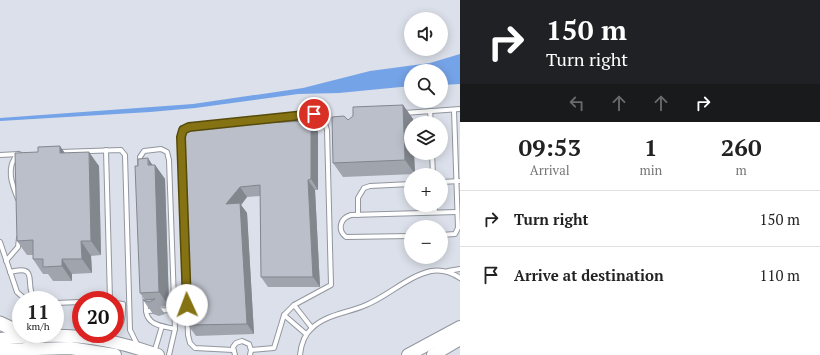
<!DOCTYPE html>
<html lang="en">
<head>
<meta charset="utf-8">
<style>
  :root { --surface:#fff; --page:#f2f2f2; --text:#222; --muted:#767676; --line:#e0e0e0 }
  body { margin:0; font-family:"PT Serif",serif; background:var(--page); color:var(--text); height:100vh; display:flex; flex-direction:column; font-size:15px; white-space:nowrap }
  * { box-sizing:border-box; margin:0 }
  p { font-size:13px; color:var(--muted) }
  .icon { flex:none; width:22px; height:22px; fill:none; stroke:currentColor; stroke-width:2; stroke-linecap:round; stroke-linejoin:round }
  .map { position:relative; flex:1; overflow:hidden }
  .side { display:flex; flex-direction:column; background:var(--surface); width:360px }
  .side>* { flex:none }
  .banner { background:#202124; color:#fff; overflow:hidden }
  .buttons { position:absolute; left:404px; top:12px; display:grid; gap:8px }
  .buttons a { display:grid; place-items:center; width:44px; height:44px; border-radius:50%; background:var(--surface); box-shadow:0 2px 10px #0003; font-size:20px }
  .speed { position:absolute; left:12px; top:291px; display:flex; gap:8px; font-size:20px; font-weight:700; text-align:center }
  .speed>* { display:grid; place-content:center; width:52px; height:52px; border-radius:50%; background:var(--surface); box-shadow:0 2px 10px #0003; line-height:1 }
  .speed small { font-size:10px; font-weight:400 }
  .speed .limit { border:6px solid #d22; background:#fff; color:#111 }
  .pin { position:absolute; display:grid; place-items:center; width:34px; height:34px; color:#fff; margin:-17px; border:2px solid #fff; border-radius:50%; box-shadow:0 1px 4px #0007 }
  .me { position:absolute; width:44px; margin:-22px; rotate:358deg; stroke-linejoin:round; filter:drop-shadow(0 0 3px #0008) }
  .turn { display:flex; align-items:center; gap:14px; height:84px; padding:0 20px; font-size:18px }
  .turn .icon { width:52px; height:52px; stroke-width:2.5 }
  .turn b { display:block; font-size:28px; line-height:34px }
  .lanes { display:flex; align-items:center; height:38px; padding:0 20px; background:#0003; justify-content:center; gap:20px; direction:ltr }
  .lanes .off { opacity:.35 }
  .eta { display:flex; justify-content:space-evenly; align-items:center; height:68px; text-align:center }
  .eta b { font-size:24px; font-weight:700; line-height:28px }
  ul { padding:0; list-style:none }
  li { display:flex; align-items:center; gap:12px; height:56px; padding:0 20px; border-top:1px solid var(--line) }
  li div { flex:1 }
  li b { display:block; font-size:15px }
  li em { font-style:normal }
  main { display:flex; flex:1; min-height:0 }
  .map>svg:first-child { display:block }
  .water { fill:#75a3e7 }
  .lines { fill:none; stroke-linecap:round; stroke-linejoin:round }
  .service-casing { stroke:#91969f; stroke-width:6 }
  .secondary-casing { stroke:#91969f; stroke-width:14 }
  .primary-casing { stroke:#91969f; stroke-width:15 }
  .service { stroke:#fff; stroke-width:4 }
  .secondary { stroke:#fff; stroke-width:12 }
  .primary { stroke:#fff; stroke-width:13 }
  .wall { fill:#a0a4ad }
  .shaded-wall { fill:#82868d }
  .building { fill:#babfc9; stroke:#82868d }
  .route-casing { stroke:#564a0c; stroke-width:10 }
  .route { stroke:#857213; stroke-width:7 }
</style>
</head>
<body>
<main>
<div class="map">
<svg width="460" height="355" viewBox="0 0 460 355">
  <rect width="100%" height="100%" fill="#dbe0ea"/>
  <!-- water -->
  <path class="water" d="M 460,54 L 460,84 L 441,85 L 441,71 L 411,71 L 411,86 L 339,93 L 298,94 L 195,108 L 150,112 L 0,121 L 0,118 L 193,104 L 303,88 L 370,71 L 430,63 Z"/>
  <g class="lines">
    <!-- service casing -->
    <g class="service-casing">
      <g id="service">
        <path d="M 430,111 L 431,123"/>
        <path d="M 404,113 L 460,109"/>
        <path d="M 195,126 L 314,114 L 324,120 L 327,130 L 331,285 L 294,305 L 284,315 L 274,348 L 251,350"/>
        <path d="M 161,149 L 167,152 L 169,160 L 175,329 C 163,326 148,326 146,311 L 140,157 L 144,151 Z"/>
        <path d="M 106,150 L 110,300"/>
        <path d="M 60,152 L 121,150 L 125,155 L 130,330 L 138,346"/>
        <path d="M 432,153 L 433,175"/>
        <path d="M 18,154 C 5,167 12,185 18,199"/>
        <path d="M 0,155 L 19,154"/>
        <path d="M 441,182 L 460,181"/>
        <path d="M 183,188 L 188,335 L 190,343 L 195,348 L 233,350"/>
        <path d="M 435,205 L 435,212"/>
        <path d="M 358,215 L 358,198 L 364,188 L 370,186 L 411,184"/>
        <path d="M 441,235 L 455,234 L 458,228 L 454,110"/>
        <path d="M 411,236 L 346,237 C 337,230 340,218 351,215 L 457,212"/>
        <path d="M 0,242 L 15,286 L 17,292 L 26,300"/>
        <path d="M 6,261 L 18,247 L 19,238"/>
        <path d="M 448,271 L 460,269"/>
        <path d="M 10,272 C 41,264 23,285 35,300"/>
        <path d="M 55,303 L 81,302"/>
        <path d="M 115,303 L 123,304 C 123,315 123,324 115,332"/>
        <path d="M 294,305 L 312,328"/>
        <path d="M 146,311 L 174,310"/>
        <path d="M 284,315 L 306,334"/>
        <path d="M 154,353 L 162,326"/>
        <path d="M 169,355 L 175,329"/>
        <path d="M 235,355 L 233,347 L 236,343 L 242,341 L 249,344 L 251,350 L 250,355"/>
        <path d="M 300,355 C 301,345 305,334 312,328 C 327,314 348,313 366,305 C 388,296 408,276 431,271 C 442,269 451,272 460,278"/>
      </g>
    </g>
    <!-- secondary casing -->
    <g class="secondary-casing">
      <g id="secondary">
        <path d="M 0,339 C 59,332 102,335 158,355"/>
        <path d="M 0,350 L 70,348 L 115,355"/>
        <path d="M 408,355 L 460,327"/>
        <path d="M 433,355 L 460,339"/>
      </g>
    </g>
    <!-- primary casing -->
    <g class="primary-casing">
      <g id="primary">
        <path d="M 0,323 L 21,333"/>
        <path d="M 24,334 L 35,337"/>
        <path d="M 18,355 L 28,348"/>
      </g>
    </g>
    <!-- service -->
    <use href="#service" class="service"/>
    <!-- secondary -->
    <use href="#secondary" class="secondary"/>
    <!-- primary -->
    <use href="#primary" class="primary"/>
  </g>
  <!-- wall -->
  <g class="wall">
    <path d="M 403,105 L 413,119 L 411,153 L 414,153 L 415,174 L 343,177 L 333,163 L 348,120 Z"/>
    <path d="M 311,121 L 318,131 L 318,190 L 315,190 L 320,287 L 268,287 L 261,277 L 260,196 L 247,197 L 241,205 L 247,213 L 254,334 L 196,336 L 188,325 L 186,204 L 184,200 Z"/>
    <path d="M 65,153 L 99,166 L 101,255 L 91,256 L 92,273 L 72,274 L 72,281 L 53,281 L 48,274 L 43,274 L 33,259 L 33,255 L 27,255 L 17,241 Z"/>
    <path d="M 152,165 L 155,165 L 165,179 L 169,306 L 160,307 L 165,314 L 159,316 L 153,314 L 143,300 L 145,300 L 140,293 Z"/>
  </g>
  <!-- shaded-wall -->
  <g class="shaded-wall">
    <path d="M 403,105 L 413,119 L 413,123 L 411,123 L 411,153 L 414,153 L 415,174 L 405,160 Z"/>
    <path d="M 311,121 L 318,131 L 318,190 L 311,179 Z"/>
    <path d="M 60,146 L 70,160 L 60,153 Z"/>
    <path d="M 89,152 L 99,166 L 101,255 L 91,241 Z"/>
    <path d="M 148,158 L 155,169 L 155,165 L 165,179 L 169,306 L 159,292 Z"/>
    <path d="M 308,180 L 315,190 L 320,287 L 313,277 Z"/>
    <path d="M 240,187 L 247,197 L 241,205 L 247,213 L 254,334 L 247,324 L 226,204 Z"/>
    <path d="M 81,241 L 91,256 L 92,273 L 82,259 Z"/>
    <path d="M 62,259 L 72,274 L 72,281 L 62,266 Z"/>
  </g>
  <!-- building -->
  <g class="building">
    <path d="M 403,105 L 405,160 L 333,163 L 332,117 L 344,116 L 348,120 L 353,116 L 353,107 Z"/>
    <path d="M 311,121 L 311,179 L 308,180 L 313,277 L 261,277 L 260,185 L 240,187 L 226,204 L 240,203 L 247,324 L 188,325 L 186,200 L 184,200 L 180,126 Z"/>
    <path d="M 60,146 L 60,153 L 89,152 L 91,241 L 81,241 L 82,259 L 62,259 L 62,266 L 43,267 L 43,259 L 33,259 L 33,240 L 17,241 L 15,153 L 38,152 L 38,147 Z"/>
    <path d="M 148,158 L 148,165 L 155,165 L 159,292 L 140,293 L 135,166 L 138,166 L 138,159 Z"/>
    <path d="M 155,299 L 149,302 L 143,300 Z"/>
  </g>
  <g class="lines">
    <!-- route casing -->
    <g class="route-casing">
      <path id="route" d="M 187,305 L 181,137 L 183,130 L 189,127 L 314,114"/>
    </g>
    <!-- route -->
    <use href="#route" class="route"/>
  </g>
</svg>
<div class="buttons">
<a><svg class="icon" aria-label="sound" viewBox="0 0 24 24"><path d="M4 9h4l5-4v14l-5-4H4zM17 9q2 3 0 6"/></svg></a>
<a><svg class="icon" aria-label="search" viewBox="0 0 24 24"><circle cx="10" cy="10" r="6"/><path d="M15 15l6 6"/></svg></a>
<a><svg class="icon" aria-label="layers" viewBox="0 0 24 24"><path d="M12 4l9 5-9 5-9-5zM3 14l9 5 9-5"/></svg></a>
<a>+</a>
<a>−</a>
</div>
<div class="speed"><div>11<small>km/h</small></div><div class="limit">20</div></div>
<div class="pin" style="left:314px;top:114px;background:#d93025"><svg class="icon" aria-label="arrive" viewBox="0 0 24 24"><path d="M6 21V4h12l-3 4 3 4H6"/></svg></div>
<svg class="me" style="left:187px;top:305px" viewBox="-20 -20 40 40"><circle r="19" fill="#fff"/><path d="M0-13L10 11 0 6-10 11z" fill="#857213"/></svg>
</div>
<section class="side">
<div class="banner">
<div class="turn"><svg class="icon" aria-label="right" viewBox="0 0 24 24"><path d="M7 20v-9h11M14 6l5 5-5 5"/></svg><div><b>150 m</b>Turn right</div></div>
<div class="lanes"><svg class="icon off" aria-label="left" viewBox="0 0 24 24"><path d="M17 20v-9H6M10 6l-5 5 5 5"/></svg><svg class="icon off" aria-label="ahead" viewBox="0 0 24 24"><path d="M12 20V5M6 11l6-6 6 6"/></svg><svg class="icon off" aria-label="ahead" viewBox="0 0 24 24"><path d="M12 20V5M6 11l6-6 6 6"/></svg><svg class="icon" aria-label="right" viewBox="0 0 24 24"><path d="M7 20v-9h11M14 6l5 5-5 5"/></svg></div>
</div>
<div class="eta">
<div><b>09:53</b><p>Arrival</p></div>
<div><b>1</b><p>min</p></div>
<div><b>260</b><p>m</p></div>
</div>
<ul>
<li><svg class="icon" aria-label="right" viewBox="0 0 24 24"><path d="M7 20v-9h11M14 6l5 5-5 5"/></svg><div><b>Turn right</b></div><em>150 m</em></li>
<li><svg class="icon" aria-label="arrive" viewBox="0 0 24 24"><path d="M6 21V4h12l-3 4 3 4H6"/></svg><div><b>Arrive at destination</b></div><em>110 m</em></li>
</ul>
</section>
</main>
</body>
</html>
